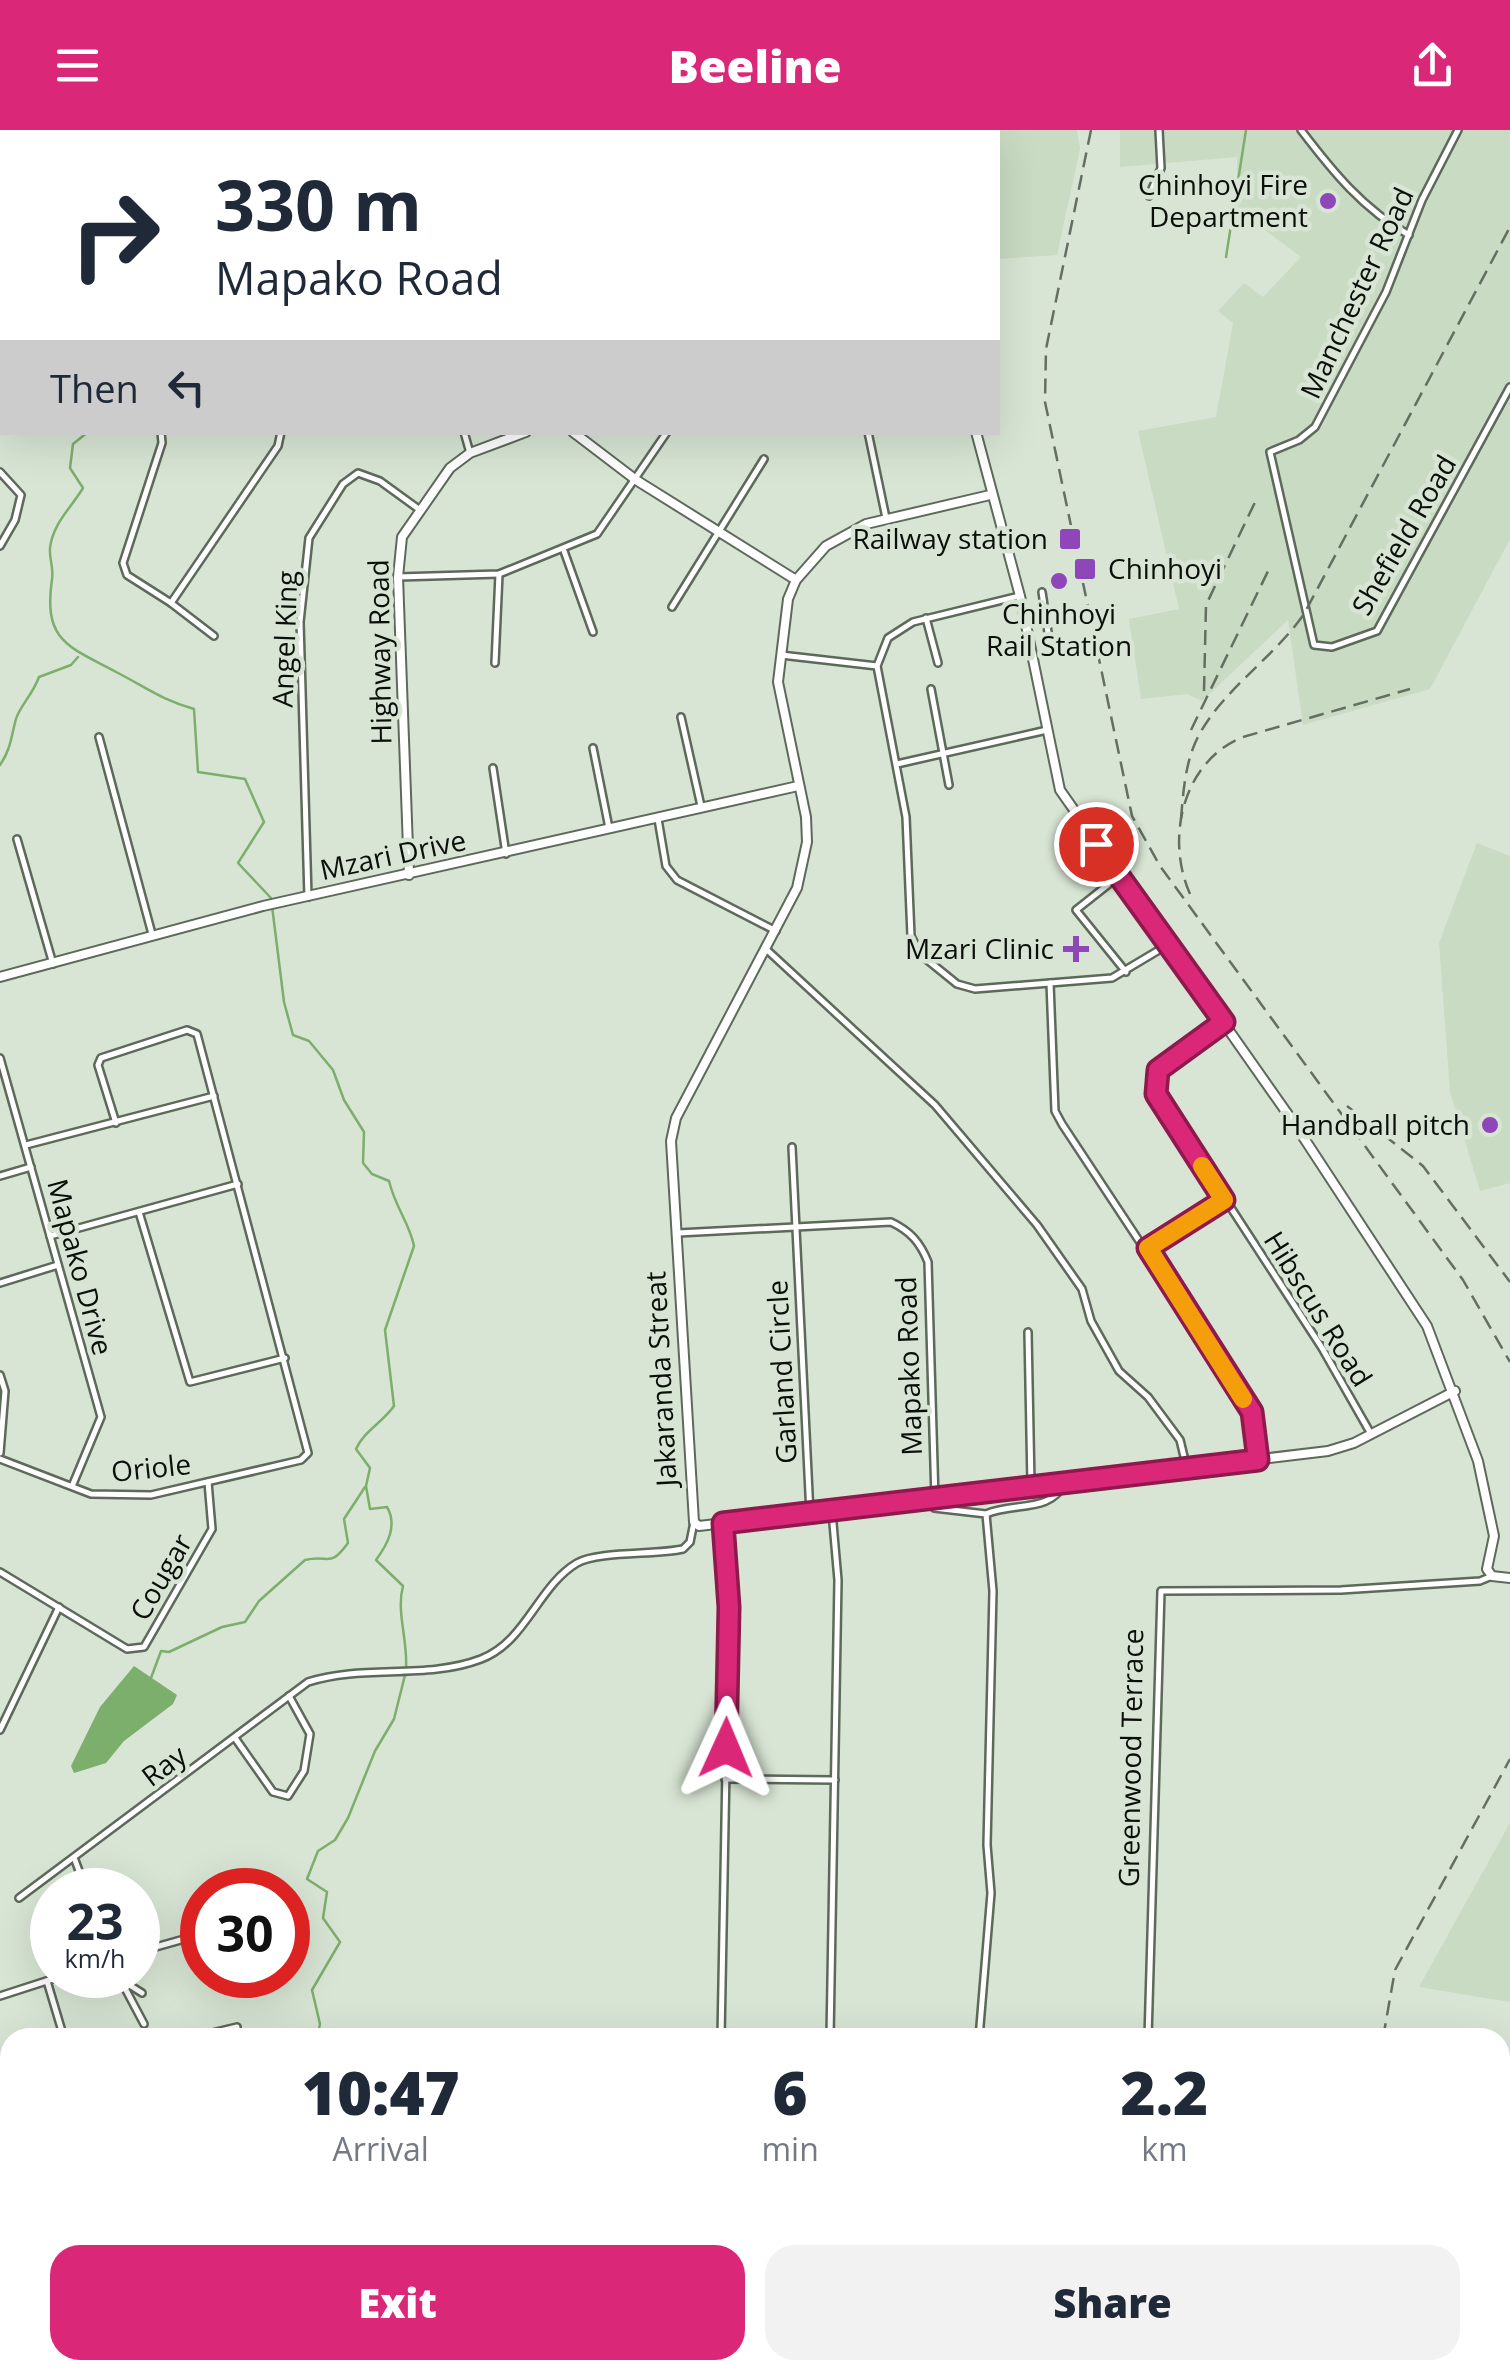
<!DOCTYPE html>
<html lang="en">
<head>
<meta charset="utf-8">
<style>
  :root { --surface:#fff; --page:#f2f2f3; --text:#1f2937; --muted:#747a83; --accent:#db2777 }
  body { margin:0; font-family:"Open Sans",sans-serif; background:var(--page); color:var(--text); height:100vh; display:flex; flex-direction:column; font-size:38px; white-space:nowrap }
  * { box-sizing:border-box; margin:0 }
  p { font-size:32px; color:var(--muted) }
  .icon { flex:none; width:55px; height:55px; fill:none; stroke:currentColor; stroke-width:2; stroke-linecap:round; stroke-linejoin:round }
  .map { position:relative; flex:1; overflow:hidden }
  .sheet { position:absolute; left:0px; top:1898px; width:1510px; height:352px; display:flex; flex-direction:column; background:var(--surface); border-radius:30px 30px 0 0; box-shadow:0 10px 40px #0002 }
  .sheet>* { flex:none }
  .banner { position:absolute; left:0px; top:0px; width:1000px; height:305px; box-shadow:0 10px 40px #0002; background:#fff; color:var(--text); overflow:hidden }
  .speed { position:absolute; left:30px; top:1738px; display:flex; gap:20px; font-size:50px; font-weight:700; text-align:center }
  .speed>* { display:grid; place-content:center; width:130px; height:130px; border-radius:50%; background:var(--surface); box-shadow:0 10px 40px #0002; line-height:1 }
  .speed small { font-size:25px; font-weight:400 }
  .speed .limit { border:15px solid #d22; background:#fff; color:#111 }
  .pin { position:absolute; display:grid; place-items:center; width:85px; height:85px; color:#fff; margin:-42px; border:5px solid #fff; border-radius:50%; box-shadow:0 2px 10px #0007 }
  .me { position:absolute; width:110px; margin:-55px; rotate:1deg; stroke-linejoin:round; filter:drop-shadow(0 0 8px #0008) }
  .turn { display:flex; align-items:center; gap:35px; height:210px; padding:0 50px; font-size:45px }
  .turn .icon { width:130px; height:130px; stroke-width:2.5 }
  .turn b { display:block; font-size:70px; line-height:85px }
  .then { display:flex; align-items:center; height:95px; padding:0 50px; background:#0003; gap:20px; font-size:38px }
  .eta { display:flex; justify-content:space-evenly; align-items:center; height:170px; text-align:center }
  .eta b { font-size:60px; font-weight:800; line-height:70px }
  .action { display:flex; gap:20px; margin-top:auto; padding:20px 50px }
  .action a { flex:1; height:115px; border-radius:30px; background:var(--accent); color:#fff; font-size:40px; font-weight:800; line-height:115px; text-align:center }
  .action a+a { background:var(--page); color:var(--text) }
  header { display:flex; justify-content:space-between; align-items:center; height:130px; padding:0 50px; background:var(--accent); color:#fff; font-size:45px; font-weight:800 }
  .map>svg:first-child { display:block }
  .built { fill:#c9dbc3 }
  .green { fill:#a4c998 }
  .water { fill:#7cae6c }
  .lines { fill:none; stroke-linecap:round; stroke-linejoin:round }
  .stream { stroke:#7cae6c; stroke-width:2.5 }
  .minor-casing { stroke:#5d695a; stroke-width:10 }
  .tertiary-casing { stroke:#5d695a; stroke-width:12 }
  .trunk-casing { stroke:#5d695a; stroke-width:18 }
  .minor { stroke:#fff; stroke-width:5 }
  .tertiary { stroke:#fff; stroke-width:8 }
  .trunk { stroke:#fff; stroke-width:12 }
  .rail { stroke:#666e63; stroke-width:2.5; stroke-dasharray:15 8; stroke-linecap:butt }
  .route-casing { stroke:#8e194d; stroke-width:25 }
  .route { stroke:#db2777; stroke-width:18 }
  .slow { stroke:#f59e0b; stroke-width:18 }
  .poi-dot { fill:#8e46b9; stroke:#d8e5d4; stroke-width:4 }
  .labels { text-anchor:middle; stroke-width:9; stroke-linejoin:round; paint-order:stroke }
  .poi-label { font-size:28px; fill:#0b0f0a; stroke:#d8e5d4; text-anchor:end }
  .street-label { font-size:28px; fill:#0b0f0a; stroke:#d8e5d4 }
</style>
</head>
<body>
<header><svg class="icon" aria-label="menu" viewBox="0 0 24 24"><path d="M4 6h16M4 12h16M4 18h16"/></svg>Beeline<svg class="icon" aria-label="share" viewBox="0 0 24 24"><path d="M12 15V3M7 8l5-5 5 5M5 13v7h14v-7"/></svg></header>
<div class="map">
<svg width="1510" height="2248" viewBox="0 0 1510 2248">
  <rect width="100%" height="100%" fill="#d8e5d4"/>
  <!-- built -->
  <g class="built">
    <path d="M 939,0 L 1077,0 L 1080,19 L 1057,125 L 998,129 L 998,2 Z"/>
    <path d="M 1120,0 L 1510,0 L 1510,409 L 1430,559 L 1303,595 L 1288,490 L 1202,571 L 1187,564 L 1141,569 L 1129,489 L 1179,479 L 1138,301 L 1216,287 L 1233,193 L 1218,181 L 1244,153 L 1263,167 L 1301,127 L 1237,79 L 1237,27 L 1120,37 Z"/>
    <path d="M 1477,713 L 1510,726 L 1510,1053 L 1480,1061 L 1450,962 L 1439,813 Z"/>
    <path d="M 1510,1693 L 1510,1872 L 1419,1857 Z"/>
  </g>
  <!-- green -->
  <path class="green" d="M 188,0 L 487,0 L 484,2 Z"/>
  <!-- water -->
  <path class="water" d="M 134,1536 L 177,1565 L 173,1574 L 124,1611 L 106,1633 L 74,1643 L 71,1636 L 100,1577 Z"/>
  <g class="lines">
    <!-- stream -->
    <g class="stream">
      <path d="M 154,0 L 155,2"/>
      <path d="M 1226,127 L 1246,0"/>
      <path d="M 88,302 L 73,314 L 70,338 L 83,358 C 71,378 53,393 50,418 C 49,428 54,439 52,449 C 43,512 68,516 118,543 C 147,558 162,570 194,579 L 198,642 L 245,649 L 264,692 L 238,733 L 271,768 L 284,872 L 293,905 L 309,911 L 333,940 L 344,970 L 364,1002 L 363,1033 L 372,1044 L 389,1051 C 395,1077 410,1094 414,1116 L 385,1200 L 394,1276 C 382,1293 364,1301 356,1319 L 370,1338 L 366,1356 L 370,1379 L 387,1377 C 398,1396 387,1415 376,1430 L 403,1456 C 396,1481 408,1511 406,1538"/>
      <path d="M 0,635 C 11,619 11,607 16,589 C 20,576 33,564 39,547 L 71,535 L 78,527"/>
      <path d="M 151,1548 L 161,1521 L 169,1522 L 222,1497 L 245,1492 L 259,1471 L 305,1430 C 330,1424 329,1439 348,1413 L 344,1389 L 365,1357"/>
      <path d="M 317,1908 L 320,1894 L 312,1860 L 340,1812 L 323,1788 L 327,1762 L 307,1749 L 318,1721 L 335,1710 L 348,1688 L 375,1621 L 394,1589 L 405,1545"/>
    </g>
    <!-- minor casing -->
    <g class="minor-casing">
      <g id="minor">
        <path d="M 609,0 L 610,2"/>
        <path d="M 695,0 L 697,2"/>
        <path d="M 824,0 L 824,2"/>
        <path d="M 1301,0 C 1333,42 1363,79 1409,105"/>
        <path d="M 1458,0 L 1422,70 L 1386,162 L 1315,297 L 1299,310 L 1270,322 L 1314,515 L 1332,517 L 1377,501 L 1510,257"/>
        <path d="M 31,2 L 33,0"/>
        <path d="M 546,2 L 550,0"/>
        <path d="M 0,39 L 2,35"/>
        <path d="M 1149,66 L 1161,38 L 1159,0"/>
        <path d="M 0,158 L 2,160"/>
        <path d="M 0,263 L 2,259"/>
        <path d="M 161,302 L 162,313 L 123,433 L 127,445 L 171,473"/>
        <path d="M 464,302 L 470,323"/>
        <path d="M 868,302 L 886,388"/>
        <path d="M 0,342 L 21,365 L 15,390 L 0,416"/>
        <path d="M 564,421 L 593,502"/>
        <path d="M 398,447 L 499,444 L 597,404 L 667,302"/>
        <path d="M 1042,462 L 1049,509"/>
        <path d="M 1019,466 L 913,492 L 888,508 L 877,536 L 906,687 L 911,806 L 920,824 L 957,854 L 975,859 L 1112,848 L 1169,814"/>
        <path d="M 672,477 L 764,329"/>
        <path d="M 926,488 L 938,533"/>
        <path d="M 214,506 L 171,473 L 278,316 L 281,302"/>
        <path d="M 781,525 L 877,536"/>
        <path d="M 495,533 L 499,444"/>
        <path d="M 931,559 L 949,655"/>
        <path d="M 681,587 L 701,676"/>
        <path d="M 99,607 L 152,804"/>
        <path d="M 593,618 L 609,698"/>
        <path d="M 897,634 L 1047,600"/>
        <path d="M 493,638 L 506,724"/>
        <path d="M 658,689 L 666,736 L 677,750 L 776,801"/>
        <path d="M 17,709 L 53,834"/>
        <path d="M 1119,746 L 1076,780 L 1126,842"/>
        <path d="M 308,767 L 300,492 L 309,408 L 343,354 L 358,343 L 380,351 L 420,380"/>
        <path d="M 766,819 L 935,975 L 1037,1095 L 1082,1159 L 1091,1191 L 1119,1241 L 1148,1267 L 1180,1310 L 1187,1339"/>
        <path d="M 1050,853 L 1055,981 L 1062,994 L 1252,1282 L 1258,1330"/>
        <path d="M 1223,892 L 1159,940 L 1157,964 L 1322,1218 L 1371,1304"/>
        <path d="M 0,928 L 101,1287 L 73,1354"/>
        <path d="M 26,1015 L 214,966"/>
        <path d="M 792,1017 L 810,1384"/>
        <path d="M 0,1046 L 31,1037"/>
        <path d="M 139,1082 L 190,1252 L 285,1228"/>
        <path d="M 678,1103 L 891,1092 C 910,1101 920,1112 928,1132 L 935,1369"/>
        <path d="M 50,1106 L 238,1054"/>
        <path d="M 1148,1119 L 1224,1070"/>
        <path d="M 0,1153 L 58,1135"/>
        <path d="M 1028,1202 L 1031,1355"/>
        <path d="M 0,1245 L 5,1261 L 0,1323"/>
        <path d="M 0,1329 L 91,1364 L 151,1365 L 301,1330 L 308,1323 L 197,904 L 187,900 L 101,928 L 98,935 L 116,993"/>
        <path d="M 931,1369 L 934,1378 L 986,1384 L 993,1461 L 987,1715 L 991,1763 L 979,1908"/>
        <path d="M 986,1384 C 1012,1372 1052,1383 1064,1353"/>
        <path d="M 0,1442 L 127,1519 L 144,1517 L 212,1399 L 208,1352"/>
        <path d="M 0,1600 L 59,1477"/>
        <path d="M 235,1608 L 273,1662 L 288,1666 L 304,1641 L 310,1604 L 289,1566"/>
        <path d="M 725,1649 L 835,1650"/>
        <path d="M 75,1730 L 86,1760"/>
        <path d="M 19,1768 L 308,1552 C 364,1534 426,1550 481,1529 C 526,1512 538,1456 577,1433 C 598,1421 656,1425 683,1419 L 690,1412 L 694,1392"/>
        <path d="M 138,1822 L 202,1804"/>
        <path d="M 118,1845 L 144,1894"/>
        <path d="M 47,1851 L 64,1908"/>
        <path d="M 123,1851 L 142,1863"/>
        <path d="M 0,1866 L 65,1845"/>
        <path d="M 191,1908 L 237,1897"/>
        <path d="M 721,1908 L 729,1477 L 723,1393"/>
        <path d="M 830,1908 L 838,1450 L 832,1382"/>
        <path d="M 1148,1908 L 1161,1461 L 1341,1460 L 1480,1451 L 1492,1446"/>
        <path d="M 0,2072 L 10,2107"/>
        <path d="M 0,2130 L 10,2127"/>
      </g>
    </g>
    <!-- tertiary casing -->
    <g class="tertiary-casing">
      <g id="tertiary">
        <path d="M 927,0 L 927,2"/>
        <path d="M 573,302 L 636,350 L 796,450"/>
        <path d="M 976,302 L 1020,466 L 1060,660 L 1294,993 L 1427,1196 L 1478,1331 L 1494,1406 L 1487,1439 L 1492,1446 L 1510,1448"/>
        <path d="M 990,365 L 866,394 L 826,416 L 796,450 L 788,469 L 778,552 L 806,687 L 807,712 L 797,758 L 676,988 L 671,1011 L 694,1392 L 699,1396 L 1328,1321 L 1354,1313 L 1455,1261"/>
        <path d="M 409,745 L 398,447 L 402,407 L 450,338 L 470,323 L 526,302"/>
        <path d="M 0,847 L 263,776 L 798,656"/>
      </g>
    </g>
    <!-- trunk casing -->
    <g class="trunk-casing">
      <g id="trunk">
        <path d="M 59,2 L 62,0"/>
        <path d="M 0,78 L 2,74"/>
      </g>
    </g>
    <!-- minor -->
    <use href="#minor" class="minor"/>
    <!-- tertiary -->
    <use href="#tertiary" class="tertiary"/>
    <!-- trunk -->
    <use href="#trunk" class="trunk"/>
    <!-- rail -->
    <g class="rail">
      <path d="M 1091,0 L 1046,219 L 1045,272 L 1132,686 L 1160,736 L 1463,1150 L 1510,1232"/>
      <path d="M 1204,561 L 1206,475 L 1257,368"/>
      <path d="M 1191,600 L 1271,435"/>
      <path d="M 1181,689 C 1183,664 1185,635 1196,611 C 1219,562 1273,529 1304,484 L 1510,97"/>
      <path d="M 1190,764 C 1165,708 1183,631 1243,607 L 1410,559"/>
      <path d="M 1347,976 L 1423,1036 L 1510,1152"/>
      <path d="M 1383,1908 L 1395,1840 L 1510,1629"/>
      <path d="M 1500,2097 L 1510,2108"/>
    </g>
  </g>
  <g class="lines">
    <!-- route casing -->
    <g class="route-casing">
      <path id="route" d="M 726,1618 L 729,1477 L 723,1393 L 1258,1330 L 1252,1282 L 1148,1118 L 1224,1070 L 1156,964 L 1158,940 L 1224,892 L 1096,714"/>
    </g>
    <!-- route -->
    <use href="#route" class="route"/>
    <!-- slow -->
    <path class="slow" d="M 1202,1036 L 1224,1070 L 1148,1118 L 1243,1269"/>
  </g>
  <!-- markers -->
  <g class="poi-dot">
    <circle cx="1328" cy="71" r="10"/>
    <rect x="1058" y="397" width="24" height="24" rx="5"/>
    <rect x="1073" y="427" width="24" height="24" rx="5"/>
    <circle cx="1059" cy="451" r="10"/>
    <path d="M1071 804h10v10h10v10h-10v10h-10v-10h-10v-10h10z"/>
    <circle cx="1490" cy="995" r="10"/>
  </g>
  <g class="labels">
    <!-- poi labels -->
    <g class="poi-label">
      <text x="1308" y="65">Chinhoyi Fire<tspan x="1308" dy="32">Department</tspan></text>
      <text x="1048" y="419">Railway station</text>
      <text x="1108" y="449" text-anchor="start">Chinhoyi</text>
      <text x="1059" y="494" text-anchor="middle">Chinhoyi<tspan x="1059" dy="32">Rail Station</tspan></text>
      <text x="1054" y="829">Mzari Clinic</text>
      <text x="1470" y="1005">Handball pitch</text>
    </g>
    <!-- street labels -->
    <g class="street-label">
      <text transform="translate(1357 163) rotate(-65)" y="10">Manchester Road</text>
      <text transform="translate(1404 405) rotate(-60)" y="10">Shefield Road</text>
      <text transform="translate(285 509) rotate(-88)" y="10">Angel King</text>
      <text transform="translate(380 522) rotate(-91)" y="10">Highway Road</text>
      <text transform="translate(393 725) rotate(-12)" y="10">Mzari Drive</text>
      <text transform="translate(80 1137) rotate(75)" y="10">Mapako Drive</text>
      <text transform="translate(1318 1179) rotate(58)" y="10">Hibscus Road</text>
      <text transform="translate(909 1236) rotate(-92)" y="10">Mapako Road</text>
      <text transform="translate(782 1242) rotate(-93)" y="10">Garland Circle</text>
      <text transform="translate(661 1249) rotate(-93)" y="10">Jakaranda Streat</text>
      <text transform="translate(151 1338) rotate(-6)" y="10">Oriole</text>
      <text transform="translate(161 1447) rotate(-60)" y="10">Cougar</text>
      <text transform="translate(1131 1628) rotate(-89)" y="10">Greenwood Terrace</text>
      <text transform="translate(164 1636) rotate(-37)" y="10">Ray</text>
    </g>
  </g>
</svg>
<div class="speed"><div>23<small>km/h</small></div><div class="limit">30</div></div>
<div class="pin" style="left:1096px;top:714px;background:#d93025"><svg class="icon" aria-label="arrive" viewBox="0 0 24 24"><path d="M6 21V4h12l-3 4 3 4H6"/></svg></div>
<svg class="me" style="left:726px;top:1618px" viewBox="-20 -20 40 40"><path d="M0-17L14 15 0 8-14 15z" fill="#db2777" stroke="#fff" stroke-width="4"/></svg>
<div class="banner">
<div class="turn"><svg class="icon" aria-label="right" viewBox="0 0 24 24"><path d="M7 20v-9h11M14 6l5 5-5 5"/></svg><div><b>330 m</b>Mapako Road</div></div>
<div class="then">Then<svg class="icon" aria-label="left" viewBox="0 0 24 24"><path d="M17 20v-9H6M10 6l-5 5 5 5"/></svg></div>
</div>
<section class="sheet">
<div class="eta">
<div><b>10:47</b><p>Arrival</p></div>
<div><b>6</b><p>min</p></div>
<div><b>2.2</b><p>km</p></div>
</div>
<div class="action"><a>Exit</a><a>Share</a></div>
</section>
</div>
</body>
</html>
